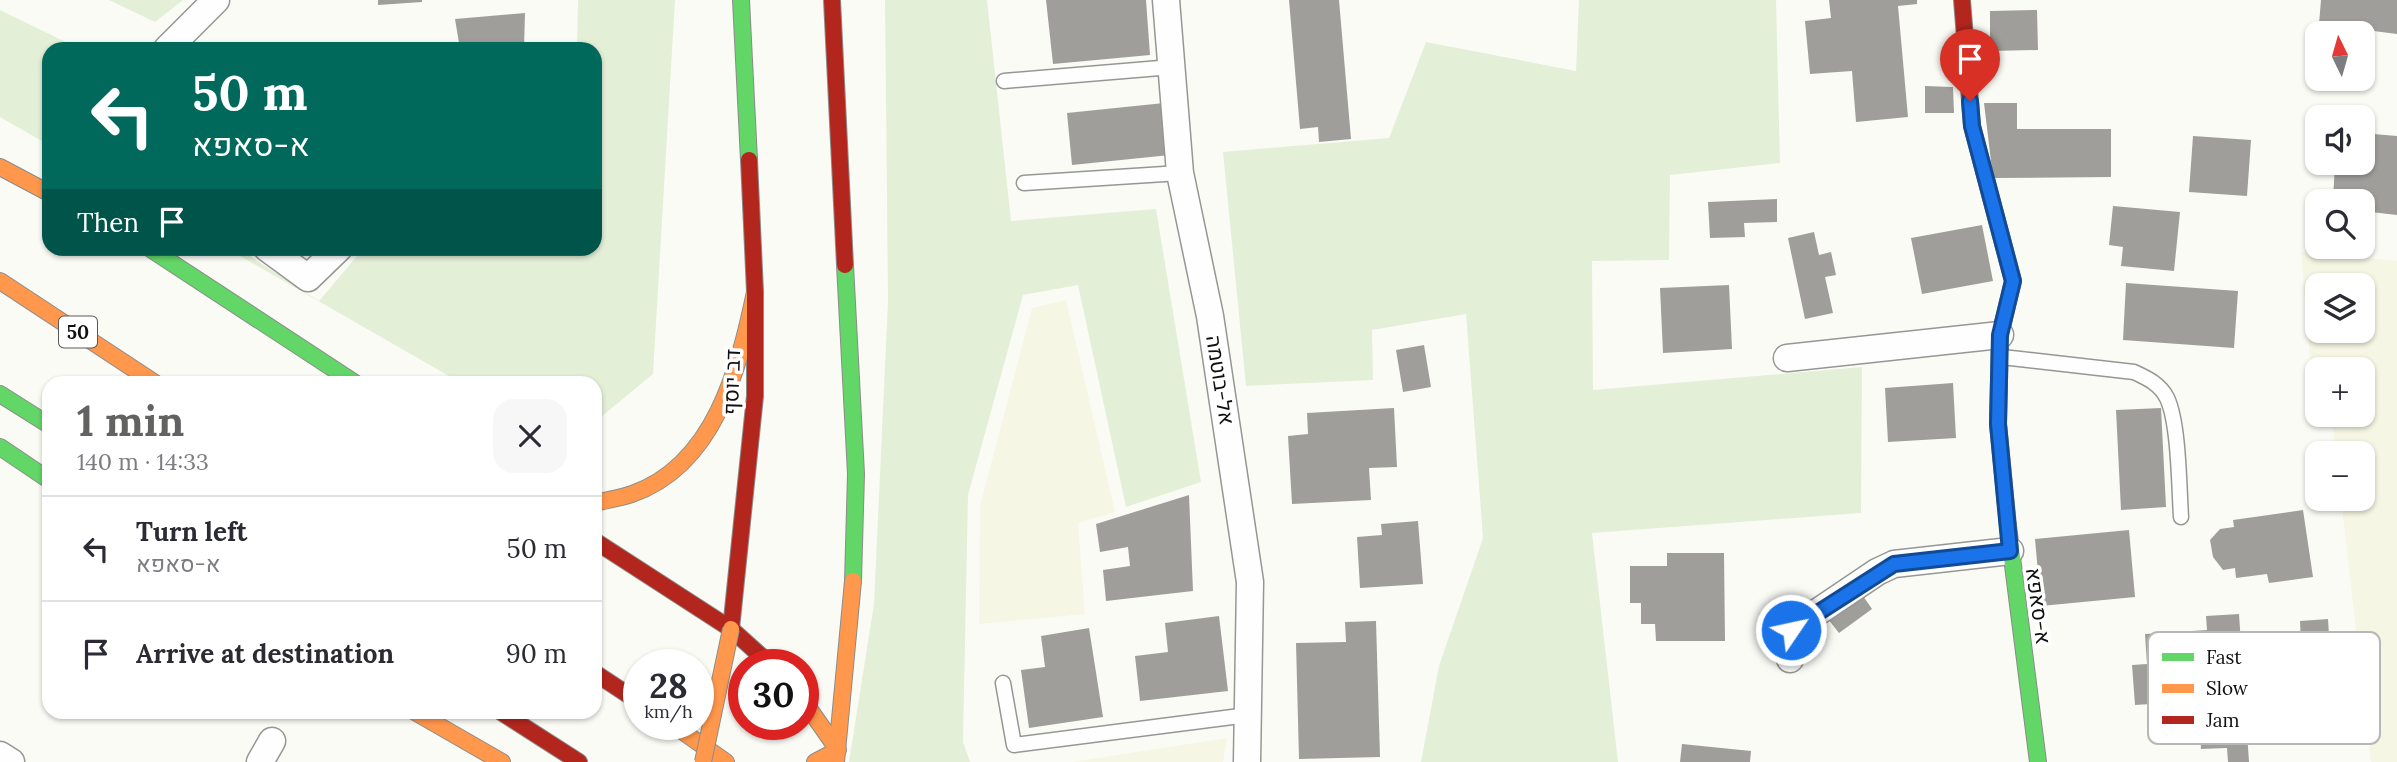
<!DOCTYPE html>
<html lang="en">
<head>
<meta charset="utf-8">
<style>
  :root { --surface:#fff; --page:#f7f7f7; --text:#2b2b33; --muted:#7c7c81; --line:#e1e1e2; --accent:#626260 }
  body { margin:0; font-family:Lora,Heebo,serif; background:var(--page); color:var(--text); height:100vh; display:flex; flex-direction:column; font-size:26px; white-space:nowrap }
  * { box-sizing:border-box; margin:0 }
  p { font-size:23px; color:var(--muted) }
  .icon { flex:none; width:38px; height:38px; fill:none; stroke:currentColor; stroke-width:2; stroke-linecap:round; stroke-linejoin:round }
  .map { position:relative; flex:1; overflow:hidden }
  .panel { position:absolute; left:42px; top:376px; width:560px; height:343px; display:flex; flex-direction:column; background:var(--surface); border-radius:21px; box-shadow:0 2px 5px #0004 }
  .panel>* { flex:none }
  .hud { position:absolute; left:42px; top:42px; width:560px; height:214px; border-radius:21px; box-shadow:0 2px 5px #0004; background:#00695c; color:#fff; overflow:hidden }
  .needle { width:46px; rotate:355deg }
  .tools { position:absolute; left:2305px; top:21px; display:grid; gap:14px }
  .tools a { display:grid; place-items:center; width:70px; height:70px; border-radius:14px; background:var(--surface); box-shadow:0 2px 5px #0004; font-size:35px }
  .speed { position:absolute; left:623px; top:649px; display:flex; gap:14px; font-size:35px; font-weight:700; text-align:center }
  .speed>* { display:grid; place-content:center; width:91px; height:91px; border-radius:50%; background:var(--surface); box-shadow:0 2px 5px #0004; line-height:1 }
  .speed small { font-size:18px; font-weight:400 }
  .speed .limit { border:10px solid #d22; background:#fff; color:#111 }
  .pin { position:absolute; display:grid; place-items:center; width:60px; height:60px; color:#fff; margin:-72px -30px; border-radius:50% 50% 50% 0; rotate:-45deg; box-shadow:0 0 7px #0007 }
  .pin .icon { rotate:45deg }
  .me { position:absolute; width:77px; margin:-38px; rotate:56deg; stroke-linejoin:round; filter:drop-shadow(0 0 5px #0008) }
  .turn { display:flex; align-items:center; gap:24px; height:147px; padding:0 35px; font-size:32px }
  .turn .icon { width:91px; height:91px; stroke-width:2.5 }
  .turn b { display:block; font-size:49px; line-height:60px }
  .then { display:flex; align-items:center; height:66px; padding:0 35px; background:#0003; gap:14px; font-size:26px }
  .round { display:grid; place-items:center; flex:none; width:74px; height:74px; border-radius:21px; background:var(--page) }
  .head { display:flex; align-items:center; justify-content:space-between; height:119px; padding:0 35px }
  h1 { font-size:42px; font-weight:800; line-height:52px; color:var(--accent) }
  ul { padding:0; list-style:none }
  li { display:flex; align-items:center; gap:21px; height:105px; padding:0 35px; border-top:2px solid var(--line) }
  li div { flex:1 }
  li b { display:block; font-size:26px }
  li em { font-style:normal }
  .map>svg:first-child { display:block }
  .farmland { fill:#f6f6e4; fill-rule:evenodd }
  .green { fill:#e4efd8 }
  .building { fill:#9f9e9b }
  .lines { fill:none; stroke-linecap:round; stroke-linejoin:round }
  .lane-casing { stroke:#969694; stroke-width:17 }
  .street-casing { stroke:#969694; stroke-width:29 }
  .fast-casing { stroke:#8c8c8a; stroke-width:18 }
  .slow-casing { stroke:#8c8c8a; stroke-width:18 }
  .jam-casing { stroke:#8c8c8a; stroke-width:18 }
  .lane { stroke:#fefefe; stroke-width:14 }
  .street { stroke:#fefefe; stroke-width:26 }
  .fast { stroke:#63d668; stroke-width:16 }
  .slow { stroke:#ff974d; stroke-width:16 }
  .jam { stroke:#b3261e; stroke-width:16 }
  .slow-bridge-casing { stroke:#8c8c8a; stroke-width:18; stroke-linecap:butt }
  .slow-bridge { stroke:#ff974d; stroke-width:16 }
  .route-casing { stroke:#114b97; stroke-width:18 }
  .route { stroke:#1a73e8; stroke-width:12 }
  .labels { text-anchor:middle; stroke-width:7; stroke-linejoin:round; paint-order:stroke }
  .shield { fill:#fff; stroke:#585858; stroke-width:2 }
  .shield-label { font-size:19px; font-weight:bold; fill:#101010 }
  .street-label { font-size:21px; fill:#101010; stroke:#fff }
  .key { fill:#fff; stroke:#b7b7b7; stroke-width:2 }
  .key-label { font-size:19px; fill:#101010 }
</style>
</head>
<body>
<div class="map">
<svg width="2397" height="762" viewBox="0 0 2397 762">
  <rect width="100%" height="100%" fill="#fbfbf6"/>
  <!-- farmland -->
  <g class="farmland">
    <path d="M 2301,252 L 2397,261 L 2397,762 L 2371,762 L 2341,499 L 2362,499 L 2362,453 L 2336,453 L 2331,415 L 2362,415 L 2362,369 L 2317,369 L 2317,391 L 2312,383 ZM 2317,285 L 2362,285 L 2362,331 L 2317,331 Z"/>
    <path d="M 1066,300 L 1115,512 L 1078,523 L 1085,614 L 979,624 L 980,506 L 1032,308 Z"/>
    <path d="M 1227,738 L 1223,762 L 1072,762 Z"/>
  </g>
  <!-- green -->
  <g class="green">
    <path d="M 109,0 L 183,0 L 155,22 Z"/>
    <path d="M 578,0 L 675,0 L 653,374 L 595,422 L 595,383 L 461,383 L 228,249 L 239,249 L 319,301 L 363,249 L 595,248 L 595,49 L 577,49 Z"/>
    <path d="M 885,0 L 987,0 L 1011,221 L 1156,209 L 1201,482 L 1126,507 L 1078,285 L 1023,295 L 968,495 L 963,742 L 970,762 L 849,762 L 874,604 L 888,301 Z"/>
    <path d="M 1579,0 L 1776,0 L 1780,163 L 1670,175 L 1669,260 L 1592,261 L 1593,390 L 1862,367 L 1861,513 L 1592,533 L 1618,762 L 1421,762 L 1439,666 L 1483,538 L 1466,314 L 1372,330 L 1373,380 L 1246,386 L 1223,152 L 1389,138 L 1426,42 L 1576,71 Z"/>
    <path d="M 0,10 L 80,49 L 49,49 L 49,145 L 0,117 Z"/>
  </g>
  <!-- building -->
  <g class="building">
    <path d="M 378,0 L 422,0 L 422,2 L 378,5 Z"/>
    <path d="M 1046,0 L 1146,0 L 1150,55 L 1053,64 Z"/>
    <path d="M 1289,0 L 1339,0 L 1351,139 L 1319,142 L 1318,127 L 1300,129 Z"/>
    <path d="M 1829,0 L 1917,0 L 1917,4 L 1898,6 L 1908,117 L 1856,122 L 1852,71 L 1810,74 L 1805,21 L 1831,18 Z"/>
    <path d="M 2321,0 L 2397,0 L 2397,34 L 2319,24 Z"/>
    <path d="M 2037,10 L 2038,50 L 1990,51 L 1990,11 Z"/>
    <path d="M 525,13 L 524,49 L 460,49 L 455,19 Z"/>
    <path d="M 1925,86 L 1953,87 L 1954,113 L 1925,113 Z"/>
    <path d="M 1164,103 L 1170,155 L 1072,165 L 1067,113 Z"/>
    <path d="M 1984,103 L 2017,103 L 2017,129 L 2111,129 L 2111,177 L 1993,178 Z"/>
    <path d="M 2362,133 L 2397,136 L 2397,215 L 2362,211 L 2362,201 L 2333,201 L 2335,163 L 2362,163 Z"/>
    <path d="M 2193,136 L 2251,140 L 2247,196 L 2189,192 Z"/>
    <path d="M 1777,199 L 1777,222 L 1744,223 L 1745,237 L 1710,238 L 1708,202 Z"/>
    <path d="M 2113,206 L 2180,212 L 2174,271 L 2121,266 L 2123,247 L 2109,245 Z"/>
    <path d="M 1982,225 L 1993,281 L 1922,294 L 1911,238 Z"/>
    <path d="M 1814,232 L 1819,255 L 1831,252 L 1836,275 L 1825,277 L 1833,313 L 1805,319 L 1788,238 Z"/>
    <path d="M 2126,283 L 2238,291 L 2234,348 L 2123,340 Z"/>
    <path d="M 1729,285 L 1732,349 L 1663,353 L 1660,288 Z"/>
    <path d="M 1424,345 L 1431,387 L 1403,392 L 1396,350 Z"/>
    <path d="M 1953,383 L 1956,438 L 1888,442 L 1885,388 Z"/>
    <path d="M 1394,408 L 1397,467 L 1369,468 L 1371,500 L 1292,504 L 1288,436 L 1308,434 L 1307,413 Z"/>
    <path d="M 2161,408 L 2166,507 L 2121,510 L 2116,410 Z"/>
    <path d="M 1189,495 L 1193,591 L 1106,601 L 1103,570 L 1130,566 L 1128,547 L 1100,552 L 1096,524 Z"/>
    <path d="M 2303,510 L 2313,577 L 2269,583 L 2267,574 L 2236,578 L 2235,568 L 2223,570 L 2213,557 L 2210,540 L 2220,529 L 2234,527 L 2233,520 Z"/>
    <path d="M 1418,521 L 1423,584 L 1360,588 L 1357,537 L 1382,535 L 1381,524 Z"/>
    <path d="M 2129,530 L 2135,597 L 2041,606 L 2035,539 Z"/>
    <path d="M 1667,553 L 1724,553 L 1725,641 L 1656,641 L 1655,624 L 1641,624 L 1641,603 L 1630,603 L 1630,566 L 1667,566 Z"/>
    <path d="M 1863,596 L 1872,609 L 1839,633 L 1828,619 Z"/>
    <path d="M 2239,614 L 2249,762 L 2228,762 L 2227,748 L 2201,749 L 2198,701 L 2135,705 L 2132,665 L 2147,664 L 2145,634 L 2207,630 L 2206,616 Z"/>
    <path d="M 1219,616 L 1228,691 L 1140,701 L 1135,656 L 1168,652 L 1165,623 Z"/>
    <path d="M 2328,619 L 2331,669 L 2302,670 L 2300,621 Z"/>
    <path d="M 1376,621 L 1380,757 L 1299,759 L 1296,643 L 1346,642 L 1345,622 Z"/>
    <path d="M 1089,628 L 1103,717 L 1029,728 L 1021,670 L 1045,667 L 1041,636 Z"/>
    <path d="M 1682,744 L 1751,751 L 1750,762 L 1680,762 Z"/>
  </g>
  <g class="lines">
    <!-- lane casing -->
    <g class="lane-casing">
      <g id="lane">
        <path d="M 1004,81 L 1172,67"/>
        <path d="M 1024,183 L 1180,173"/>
        <path d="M 2002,357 L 2134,372 C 2147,378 2160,384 2167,398 C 2179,423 2179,487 2181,517"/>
        <path d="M 1003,683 L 1014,745 L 1248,715"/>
      </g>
    </g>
    <!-- street casing -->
    <g class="street-casing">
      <g id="street">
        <path d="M 1166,0 L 1180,173 L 1210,316 L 1250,582 L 1247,762"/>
        <path d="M 167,49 L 216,0"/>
        <path d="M 267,248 L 308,278 L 339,248"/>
        <path d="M 1787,358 L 2000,335"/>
        <path d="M 1790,659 L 1791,630 L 1877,572 L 1894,564 L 2010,551"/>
        <path d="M 0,755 L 11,762"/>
        <path d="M 260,762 L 272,741"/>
      </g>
    </g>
    <!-- fast casing -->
    <g class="fast-casing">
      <g id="fast">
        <path d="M 741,0 L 749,160"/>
        <path d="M 149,248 L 355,383"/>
        <path d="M 845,265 L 856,474 L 853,581"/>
        <path d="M 0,394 L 49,425"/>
        <path d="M 0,447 L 49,480"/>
        <path d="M 2008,526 L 2038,762"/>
      </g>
    </g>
    <!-- slow casing -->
    <g class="slow-casing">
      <g id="slow">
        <path d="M 0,167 L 49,193"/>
        <path d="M 0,281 L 155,383"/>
        <path d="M 595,503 C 607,500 620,498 632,494 C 715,465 739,368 755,292"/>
        <path d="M 803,700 L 838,750 L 815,762"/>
        <path d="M 415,712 L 502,762"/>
        <path d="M 672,724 L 726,762"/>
        <path d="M 836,762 L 853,581"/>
      </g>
    </g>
    <!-- jam casing -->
    <g class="jam-casing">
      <g id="jam">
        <path d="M 832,0 L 845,265"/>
        <path d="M 1962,0 L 1972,126 L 2013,281 L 2000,335 L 1998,424 L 2008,526"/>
        <path d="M 595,541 L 731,629 L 771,665"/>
        <path d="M 731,629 L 755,396 L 755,292 L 749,160"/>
        <path d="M 595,673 L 639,702"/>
        <path d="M 501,712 L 579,762"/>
      </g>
    </g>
    <!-- lane -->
    <use href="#lane" class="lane"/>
    <!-- street -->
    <use href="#street" class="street"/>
    <!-- fast -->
    <use href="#fast" class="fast"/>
    <!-- slow -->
    <use href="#slow" class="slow"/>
    <!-- jam -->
    <use href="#jam" class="jam"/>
    <!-- slow-bridge casing -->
    <g class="slow-bridge-casing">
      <path id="slow-bridge" d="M 703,762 L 731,629"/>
    </g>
    <!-- slow-bridge -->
    <use href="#slow-bridge" class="slow-bridge"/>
  </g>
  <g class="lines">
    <!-- route casing -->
    <g class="route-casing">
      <path id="route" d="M 1791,630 L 1894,564 L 2010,551 L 1998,424 L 2000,335 L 2013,281 L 1972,126 L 1970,101"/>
    </g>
    <!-- route -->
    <use href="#route" class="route"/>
  </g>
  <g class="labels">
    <!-- shield labels -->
    <rect class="shield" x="59" y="316.5" width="38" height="31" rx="5"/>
    <g class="shield-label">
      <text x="78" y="339">50</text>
    </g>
    <!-- street labels -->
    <g class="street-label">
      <text transform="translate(1220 380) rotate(81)" y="7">אל-בוטמה</text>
      <text transform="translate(732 382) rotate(-88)" y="7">דב יוסף</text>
      <text transform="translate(2038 606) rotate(82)" y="7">א-סאפא</text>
    </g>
  </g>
  <!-- legend -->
  <rect x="2148" y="632" width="232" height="112" rx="10" class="key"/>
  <rect x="2162" y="653" width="32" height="8" fill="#63d668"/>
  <rect x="2162" y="684" width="32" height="9" fill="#ff974d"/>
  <rect x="2162" y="716" width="32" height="8" fill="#b3261e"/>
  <g class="key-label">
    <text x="2206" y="664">Fast</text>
    <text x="2206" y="695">Slow</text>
    <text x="2206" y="727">Jam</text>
  </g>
</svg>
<div class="tools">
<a><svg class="needle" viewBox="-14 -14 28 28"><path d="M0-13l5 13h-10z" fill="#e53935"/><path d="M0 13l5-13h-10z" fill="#7c7c81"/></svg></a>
<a><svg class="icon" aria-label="sound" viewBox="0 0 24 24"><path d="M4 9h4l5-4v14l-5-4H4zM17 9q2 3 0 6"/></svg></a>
<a><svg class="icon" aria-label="search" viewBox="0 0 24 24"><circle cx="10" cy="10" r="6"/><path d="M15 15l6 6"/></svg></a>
<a><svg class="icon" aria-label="layers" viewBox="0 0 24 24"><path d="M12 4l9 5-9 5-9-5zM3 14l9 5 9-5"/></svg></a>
<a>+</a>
<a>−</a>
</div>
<div class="speed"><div>28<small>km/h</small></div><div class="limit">30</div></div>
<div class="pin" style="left:1970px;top:101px;background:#d93025"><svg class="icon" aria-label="arrive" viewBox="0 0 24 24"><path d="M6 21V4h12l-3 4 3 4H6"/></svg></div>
<svg class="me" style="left:1791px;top:630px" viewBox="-20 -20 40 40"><circle r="17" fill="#1a73e8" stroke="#fff" stroke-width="3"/><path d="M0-11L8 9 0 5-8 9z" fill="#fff"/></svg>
<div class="hud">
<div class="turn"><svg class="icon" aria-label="left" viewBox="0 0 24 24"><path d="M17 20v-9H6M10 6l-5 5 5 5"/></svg><div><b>50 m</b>א-סאפא</div></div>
<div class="then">Then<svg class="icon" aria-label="arrive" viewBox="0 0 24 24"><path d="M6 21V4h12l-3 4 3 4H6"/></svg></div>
</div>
<section class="panel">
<div class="head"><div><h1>1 min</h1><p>140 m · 14:33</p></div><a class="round"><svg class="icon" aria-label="close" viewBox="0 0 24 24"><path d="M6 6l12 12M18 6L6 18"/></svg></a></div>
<ul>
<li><svg class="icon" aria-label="left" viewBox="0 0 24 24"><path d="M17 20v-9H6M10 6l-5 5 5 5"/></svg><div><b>Turn left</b><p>א-סאפא</p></div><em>50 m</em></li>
<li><svg class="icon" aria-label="arrive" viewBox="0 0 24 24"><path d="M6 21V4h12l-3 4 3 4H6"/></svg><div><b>Arrive at destination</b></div><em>90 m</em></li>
</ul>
</section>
</div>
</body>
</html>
